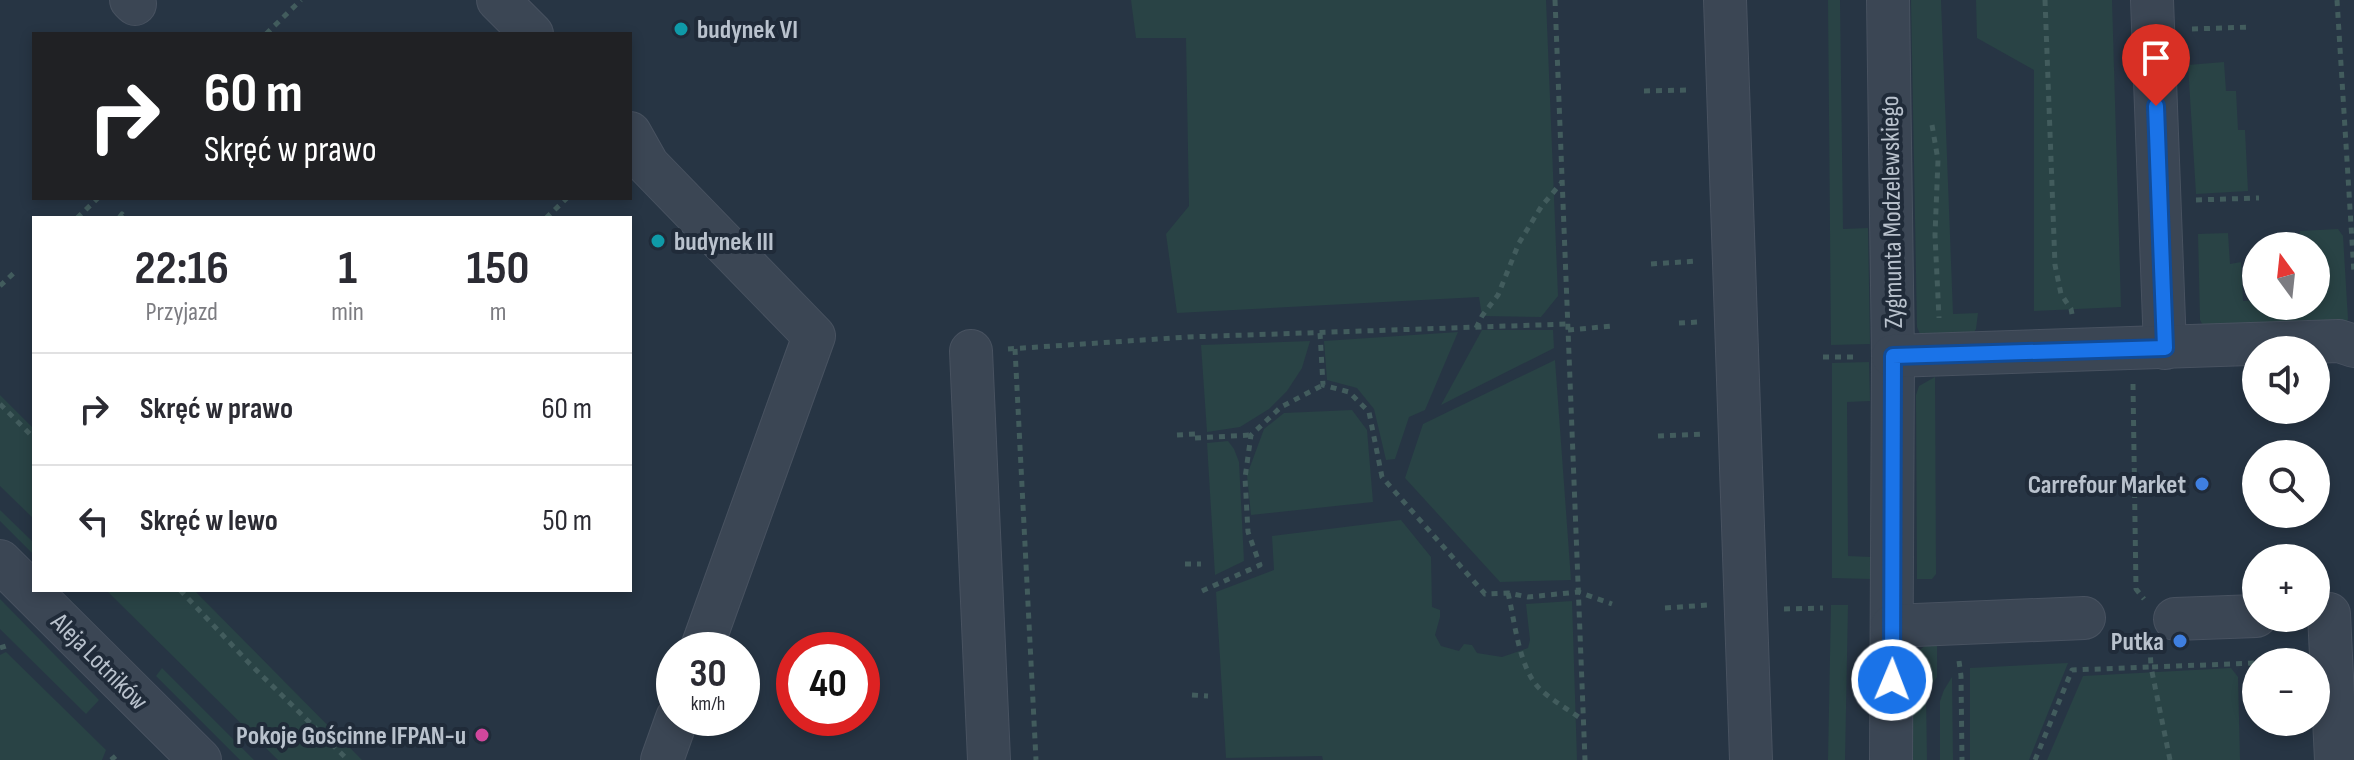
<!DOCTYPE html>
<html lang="pl">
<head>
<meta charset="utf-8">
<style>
  :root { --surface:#fff; --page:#f2f2f3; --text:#2b2b33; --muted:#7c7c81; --line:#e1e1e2 }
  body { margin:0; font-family:"Sofia Sans Condensed",sans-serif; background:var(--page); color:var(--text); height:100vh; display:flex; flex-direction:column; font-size:30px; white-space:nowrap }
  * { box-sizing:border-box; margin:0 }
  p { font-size:26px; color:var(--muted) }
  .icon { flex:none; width:44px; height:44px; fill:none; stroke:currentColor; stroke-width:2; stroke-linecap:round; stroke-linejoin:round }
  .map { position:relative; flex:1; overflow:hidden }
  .panel { position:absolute; left:32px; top:216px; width:600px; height:376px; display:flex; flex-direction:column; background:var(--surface); border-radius:0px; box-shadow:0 4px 12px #0003 }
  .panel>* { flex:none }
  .banner { position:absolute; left:32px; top:32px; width:600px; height:168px; border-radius:0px; box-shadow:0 4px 12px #0003; background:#202124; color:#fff; overflow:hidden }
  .needle { width:52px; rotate:345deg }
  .tools { position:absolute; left:2242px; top:232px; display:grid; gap:16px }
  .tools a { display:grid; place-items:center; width:88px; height:88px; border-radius:50%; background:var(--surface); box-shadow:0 4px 12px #0003; font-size:40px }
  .speed { position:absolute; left:656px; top:632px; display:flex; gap:16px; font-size:40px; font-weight:700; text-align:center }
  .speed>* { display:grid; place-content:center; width:104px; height:104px; border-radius:50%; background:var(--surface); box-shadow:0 4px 12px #0003; line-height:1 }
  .speed small { font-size:20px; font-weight:400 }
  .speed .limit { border:12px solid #d22; background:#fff; color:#111 }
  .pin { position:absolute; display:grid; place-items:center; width:68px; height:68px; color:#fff; margin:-82px -34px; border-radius:50% 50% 50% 0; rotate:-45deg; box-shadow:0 0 8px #0007 }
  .pin .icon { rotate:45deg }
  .me { position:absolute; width:88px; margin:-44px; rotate:1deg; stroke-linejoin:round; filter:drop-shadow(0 0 6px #0008) }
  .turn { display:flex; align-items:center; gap:28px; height:168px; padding:0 40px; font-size:36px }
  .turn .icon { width:104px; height:104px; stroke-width:2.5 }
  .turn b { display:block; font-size:56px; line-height:68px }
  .eta { display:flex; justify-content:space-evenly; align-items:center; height:136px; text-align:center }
  .eta b { font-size:48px; font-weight:700; line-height:56px }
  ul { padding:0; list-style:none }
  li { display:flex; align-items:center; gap:24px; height:112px; padding:0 40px; border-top:2px solid var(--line) }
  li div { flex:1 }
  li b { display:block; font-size:30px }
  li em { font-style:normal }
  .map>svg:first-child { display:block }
  .green { fill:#294345 }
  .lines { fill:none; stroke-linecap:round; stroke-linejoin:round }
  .minor-casing { stroke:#485260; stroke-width:44 }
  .path { stroke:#425c5d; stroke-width:5; stroke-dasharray:6 6; stroke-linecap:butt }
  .minor { stroke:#3b4654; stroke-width:42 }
  .route-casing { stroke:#114b97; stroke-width:20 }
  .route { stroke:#1a73e8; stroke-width:14 }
  .culture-dot { fill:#0f9aa8; stroke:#202b39; stroke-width:3 }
  .shop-dot { fill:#3f7fe0; stroke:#202b39; stroke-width:3 }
  .hotel-dot { fill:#d1479c; stroke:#202b39; stroke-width:3 }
  .labels { text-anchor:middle; stroke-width:8; stroke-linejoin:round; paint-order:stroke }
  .poi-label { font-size:26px; font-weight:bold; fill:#b9c2cd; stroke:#202b39; text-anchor:end }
  .street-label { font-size:26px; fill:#b9c2cd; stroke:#202b39 }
</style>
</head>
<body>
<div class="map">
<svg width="2354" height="760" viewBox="0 0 2354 760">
  <rect width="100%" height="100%" fill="#273544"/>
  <!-- green -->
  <g class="green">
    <path d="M 1131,0 L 1546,0 L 1558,296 L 1541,317 L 1482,316 L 1479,297 L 1177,313 L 1166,234 L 1189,206 L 1186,38 L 1136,38 Z"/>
    <path d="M 1828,0 L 1840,0 L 1843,229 L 1868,228 L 1870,344 L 1831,345 Z"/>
    <path d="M 1911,0 L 1941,0 L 1953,314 L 1978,313 L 1976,329 L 1972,335 L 1927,339 L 1920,334 L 1917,327 Z"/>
    <path d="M 1976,0 L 2112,0 L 2121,307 L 2034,311 L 2034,70 L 1977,38 Z"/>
    <path d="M 2224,62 L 2226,91 L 2236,91 L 2238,130 L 2245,130 L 2248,191 L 2196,194 L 2188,65 Z"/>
    <path d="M 2338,229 L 2343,236 L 2348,319 L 2346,324 L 2206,331 L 2200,320 L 2198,234 L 2228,233 L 2230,264 L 2241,262 L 2243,301 L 2256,300 L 2256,306 L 2316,306 L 2316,246 L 2301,246 L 2300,231 Z"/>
    <path d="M 1482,330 L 1553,330 L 1554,348 L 1441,405 Z"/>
    <path d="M 1458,332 L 1425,410 L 1409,417 L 1395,459 L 1386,460 L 1374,409 L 1357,388 L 1327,380 L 1324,341 Z"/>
    <path d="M 1310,341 L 1302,368 L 1287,391 L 1269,409 L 1240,427 L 1207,432 L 1201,345 Z"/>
    <path d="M 1555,360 L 1571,580 L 1500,582 L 1405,478 L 1423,424 Z"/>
    <path d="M 1869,362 L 1870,401 L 1847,402 L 1848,556 L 1871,557 L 1871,579 L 1832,578 L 1832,363 Z"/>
    <path d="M 1935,377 L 1936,574 L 1932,579 L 1917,579 L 1916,395 L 1919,386 Z"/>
    <path d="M 0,395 L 34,429 L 34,519 L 0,486 Z"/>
    <path d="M 1352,410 L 1367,430 L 1373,502 L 1251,515 L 1247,475 L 1264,429 L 1284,413 Z"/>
    <path d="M 1228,441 L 1234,449 L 1239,462 L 1244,561 L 1215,575 L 1207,443 Z"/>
    <path d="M 0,510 L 34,543 L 34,555 L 0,521 Z"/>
    <path d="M 1401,520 L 1431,557 L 1432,607 L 1440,610 L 1440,617 L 1435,635 L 1441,646 L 1459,651 L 1464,644 L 1472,645 L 1477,653 L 1502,657 L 1528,648 L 1530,640 L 1526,604 L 1572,601 L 1577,760 L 1323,760 L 1322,756 L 1226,758 L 1216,592 L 1274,570 L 1272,536 Z"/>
    <path d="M 106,590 L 194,590 L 362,760 L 278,760 Z"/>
    <path d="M 0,599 L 99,700 L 86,714 L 0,629 Z"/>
    <path d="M 1831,605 L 1848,605 L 1845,760 L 1828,760 Z"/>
    <path d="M 1937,643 L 1937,677 L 1926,693 L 1927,760 L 1912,760 L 1912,664 C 1918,651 1922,644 1937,643 Z"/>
    <path d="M 6,652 L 106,750 L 102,760 L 0,760 L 0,655 Z"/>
    <path d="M 2068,663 L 2029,760 L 1970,760 L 1970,668 Z"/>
    <path d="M 162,668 L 254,760 L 240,760 L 156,676 Z"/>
    <path d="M 2231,668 L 2238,677 L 2240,760 L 2047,760 L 2083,676 Z"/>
    <path d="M 1952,677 L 1953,760 L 1940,760 L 1940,701 L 1944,690 Z"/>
  </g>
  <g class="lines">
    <!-- minor casing -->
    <g class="minor-casing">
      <g id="minor">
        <path d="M 131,0 L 135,4"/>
        <path d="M 498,0 L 532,34"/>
        <path d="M 1725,0 L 1751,760"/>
        <path d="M 1888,0 L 1893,356 L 1891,760"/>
        <path d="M 2152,0 L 2165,348"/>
        <path d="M 630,133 L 648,165 L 814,336 L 701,650"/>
        <path d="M 971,351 L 989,760"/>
        <path d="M 1893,356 L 2339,341 L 2354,346"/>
        <path d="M 0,561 L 200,760"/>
        <path d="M 2329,614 L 2336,760"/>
        <path d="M 2175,619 L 2256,616"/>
        <path d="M 1892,626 L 2084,618"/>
        <path d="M 662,760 L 677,718"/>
      </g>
    </g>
    <!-- path -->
    <g class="path">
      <path d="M 1555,0 L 1585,760"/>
      <path d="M 2045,0 L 2055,265 L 2061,294 L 2071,309 L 2072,314"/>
      <path d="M 2337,0 L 2354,273"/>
      <path d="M 2192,29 L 2251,27"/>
      <path d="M 266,34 L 301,0"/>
      <path d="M 1644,91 L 1691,90"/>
      <path d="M 1932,125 L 1938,160 L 1935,235 L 1939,318"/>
      <path d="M 2196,200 L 2259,198"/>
      <path d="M 77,218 L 98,198"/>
      <path d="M 119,218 L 122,214 L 125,218"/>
      <path d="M 546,218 L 567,198"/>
      <path d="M 1651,264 L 1698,261"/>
      <path d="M 0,286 L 16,271"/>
      <path d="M 1679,323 L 1699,322"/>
      <path d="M 1476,328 L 1482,316 L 1498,295 L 1519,243 L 1541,207 L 1562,182"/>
      <path d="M 1568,330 L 1613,326"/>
      <path d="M 1320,333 L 1323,385 L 1349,392 L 1369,412 L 1382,477 L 1485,594 L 1508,593 L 1528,597 L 1578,592 L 1612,604"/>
      <path d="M 1008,349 L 1188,337 L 1567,324"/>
      <path d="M 1015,349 L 1036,760"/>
      <path d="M 1823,357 L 1856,357"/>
      <path d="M 2133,384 L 2136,589 L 2144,599"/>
      <path d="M 0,404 L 34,438"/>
      <path d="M 1177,435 L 1195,434"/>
      <path d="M 1658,436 L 1703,434"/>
      <path d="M 1195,438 L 1251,435"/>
      <path d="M 1185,564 L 1201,564"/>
      <path d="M 180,590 L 250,664 L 348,760"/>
      <path d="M 1202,591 L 1260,565 L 1248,532 L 1245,478 L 1251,435 L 1281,407 L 1323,385"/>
      <path d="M 1508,593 C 1515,622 1519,670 1541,690 C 1553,701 1569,710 1583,720"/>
      <path d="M 1665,608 L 1708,605"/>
      <path d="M 1784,609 L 1823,608"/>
      <path d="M 0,648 L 9,645"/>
      <path d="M 1959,661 L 1961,676 L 1962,760"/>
      <path d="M 1192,695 L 1208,696"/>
      <path d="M 111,760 L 118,754"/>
      <path d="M 2035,760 L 2072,670 L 2151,667 L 2150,647"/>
      <path d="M 2170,760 L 2151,667 L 2256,663"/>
    </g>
    <!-- minor -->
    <use href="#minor" class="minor"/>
  </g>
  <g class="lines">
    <!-- route casing -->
    <g class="route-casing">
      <path id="route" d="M 1892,680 L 1893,356 L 2165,348 L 2156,106"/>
    </g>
    <!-- route -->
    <use href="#route" class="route"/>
  </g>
  <!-- markers -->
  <g class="culture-dot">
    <circle cx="681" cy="29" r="8"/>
    <circle cx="658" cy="241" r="8"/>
  </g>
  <g class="shop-dot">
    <circle cx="2202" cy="484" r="8"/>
    <circle cx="2180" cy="641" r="8"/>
  </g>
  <circle class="hotel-dot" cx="482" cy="735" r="8"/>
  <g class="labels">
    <!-- poi labels -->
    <g class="poi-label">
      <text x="697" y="38" text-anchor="start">budynek VI</text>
      <text x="674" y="250" text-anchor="start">budynek III</text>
      <text x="2186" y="493">Carrefour Market</text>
      <text x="2164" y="650">Putka</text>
      <text x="466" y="744">Pokoje Gościnne IFPAN-u</text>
    </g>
    <!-- street labels -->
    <g class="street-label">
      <text transform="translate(1891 212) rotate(-91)" y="9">Zygmunta Modzelewskiego</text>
      <text transform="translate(100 661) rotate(45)" y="9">Aleja Lotników</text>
    </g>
  </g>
</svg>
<div class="tools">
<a><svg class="needle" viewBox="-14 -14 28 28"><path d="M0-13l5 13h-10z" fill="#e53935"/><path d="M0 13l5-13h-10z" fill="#7c7c81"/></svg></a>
<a><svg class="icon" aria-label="sound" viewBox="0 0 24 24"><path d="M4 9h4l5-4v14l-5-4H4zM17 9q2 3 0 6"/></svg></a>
<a><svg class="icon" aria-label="search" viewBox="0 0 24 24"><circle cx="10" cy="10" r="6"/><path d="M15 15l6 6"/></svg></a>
<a>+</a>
<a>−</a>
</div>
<div class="speed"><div>30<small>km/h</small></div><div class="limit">40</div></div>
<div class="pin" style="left:2156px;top:106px;background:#d93025"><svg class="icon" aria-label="arrive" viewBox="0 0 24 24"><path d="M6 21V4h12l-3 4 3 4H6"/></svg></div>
<svg class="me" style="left:1892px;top:680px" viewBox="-20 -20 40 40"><circle r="17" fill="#1a73e8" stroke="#fff" stroke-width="3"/><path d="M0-11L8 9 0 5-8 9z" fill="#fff"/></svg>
<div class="banner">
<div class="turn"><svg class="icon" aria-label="right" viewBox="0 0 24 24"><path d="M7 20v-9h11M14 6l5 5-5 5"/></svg><div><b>60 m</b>Skręć w prawo</div></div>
</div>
<section class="panel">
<div class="eta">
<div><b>22:16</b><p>Przyjazd</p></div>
<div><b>1</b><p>min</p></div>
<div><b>150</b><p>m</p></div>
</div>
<ul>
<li><svg class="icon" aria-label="right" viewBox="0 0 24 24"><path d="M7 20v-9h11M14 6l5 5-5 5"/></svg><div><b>Skręć w prawo</b></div><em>60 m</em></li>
<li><svg class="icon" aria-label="left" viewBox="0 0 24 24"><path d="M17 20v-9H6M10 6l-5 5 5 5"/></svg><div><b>Skręć w lewo</b></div><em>50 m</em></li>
</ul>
</section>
</div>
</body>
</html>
